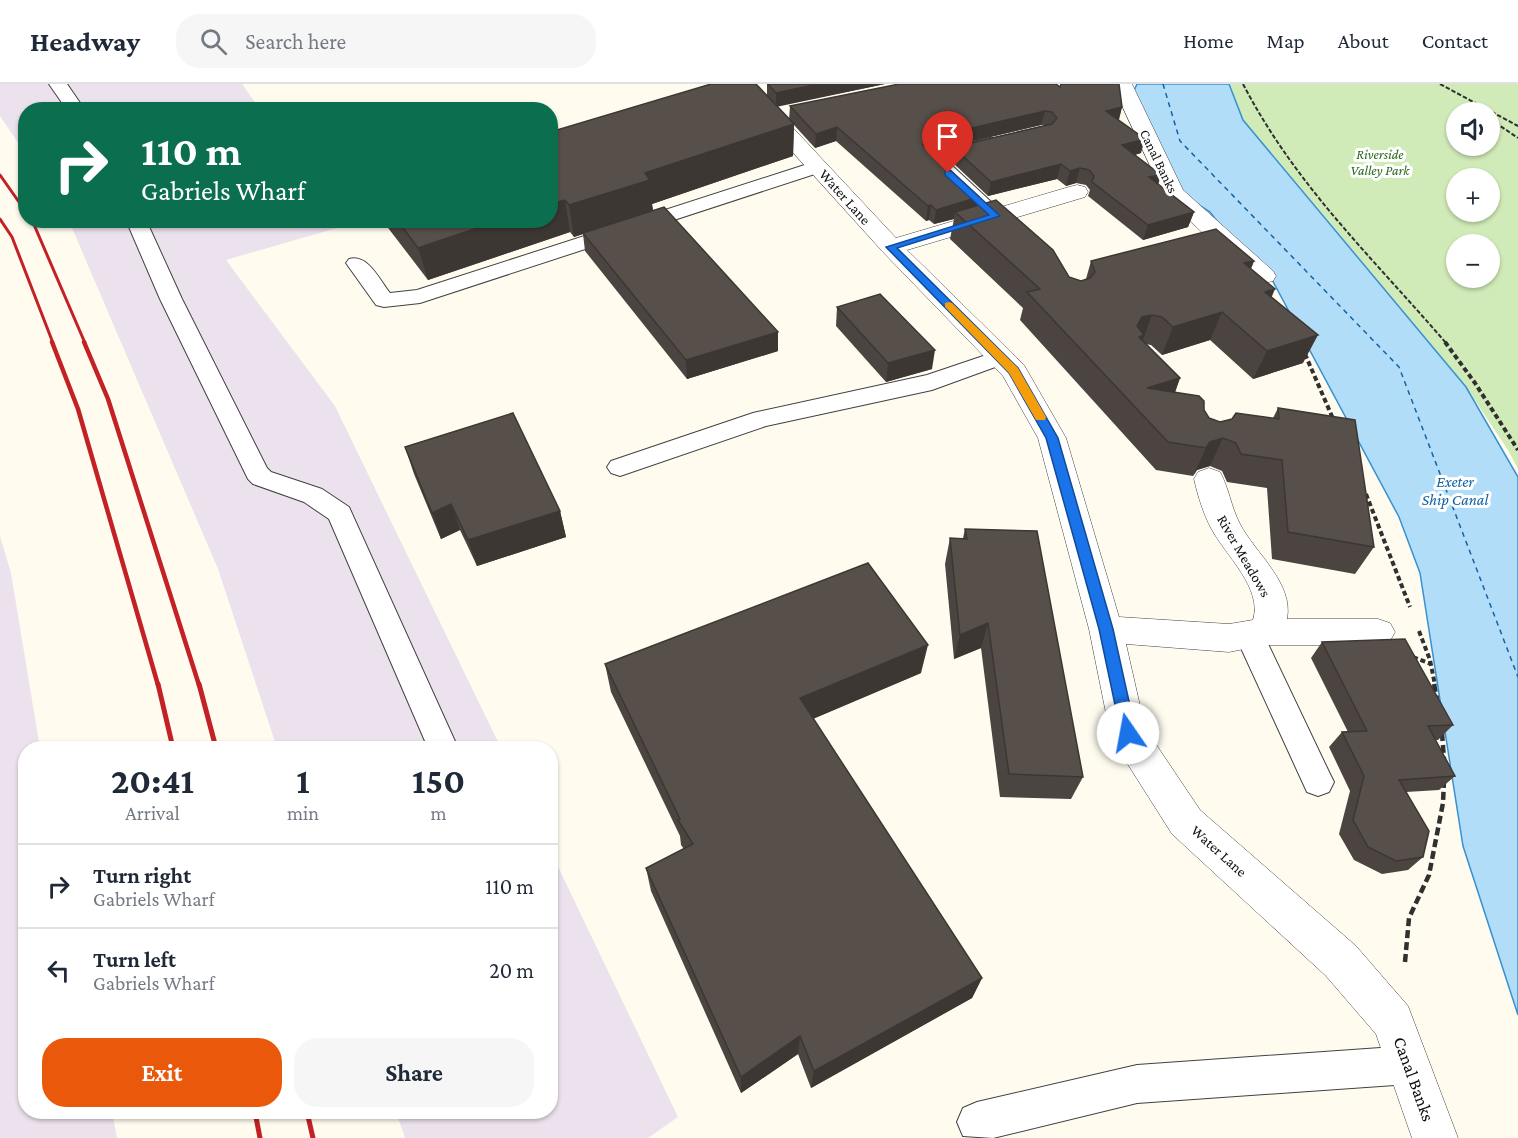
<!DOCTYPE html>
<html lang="en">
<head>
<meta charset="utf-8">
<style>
  :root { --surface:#fff; --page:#f6f6f7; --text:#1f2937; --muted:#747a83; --line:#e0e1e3; --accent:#ea580c }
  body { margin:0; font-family:"Crimson Pro",serif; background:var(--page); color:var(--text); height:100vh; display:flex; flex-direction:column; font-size:22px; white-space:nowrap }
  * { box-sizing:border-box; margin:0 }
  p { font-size:20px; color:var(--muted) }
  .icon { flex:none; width:33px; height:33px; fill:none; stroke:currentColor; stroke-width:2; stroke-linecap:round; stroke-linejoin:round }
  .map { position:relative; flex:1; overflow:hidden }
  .details { position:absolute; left:18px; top:657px; width:540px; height:378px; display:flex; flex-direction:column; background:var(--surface); border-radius:24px; box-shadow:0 2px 4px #0004 }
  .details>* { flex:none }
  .top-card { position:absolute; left:18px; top:18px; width:540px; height:126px; border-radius:24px; box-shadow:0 2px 4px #0004; background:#0b6e4f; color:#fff; overflow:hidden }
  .tools { position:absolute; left:1446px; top:18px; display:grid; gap:12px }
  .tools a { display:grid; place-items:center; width:54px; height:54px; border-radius:50%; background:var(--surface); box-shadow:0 2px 4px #0004; font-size:30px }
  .pin { position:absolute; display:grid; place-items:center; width:51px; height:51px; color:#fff; margin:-62px -26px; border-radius:50% 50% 50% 0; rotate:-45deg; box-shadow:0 0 6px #0007 }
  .pin .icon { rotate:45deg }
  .me { position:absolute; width:66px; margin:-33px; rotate:348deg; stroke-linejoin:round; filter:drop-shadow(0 0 4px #0008) }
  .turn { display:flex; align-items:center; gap:21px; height:126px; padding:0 24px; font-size:27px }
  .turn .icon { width:78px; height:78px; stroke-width:2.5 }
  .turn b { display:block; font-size:42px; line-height:51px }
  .eta { display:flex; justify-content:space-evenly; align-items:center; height:102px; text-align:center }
  .eta b { font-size:36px; font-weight:700; line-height:42px }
  .cta { display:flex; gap:12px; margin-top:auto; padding:12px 24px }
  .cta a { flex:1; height:69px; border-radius:24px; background:var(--accent); color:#fff; font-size:24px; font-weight:700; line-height:69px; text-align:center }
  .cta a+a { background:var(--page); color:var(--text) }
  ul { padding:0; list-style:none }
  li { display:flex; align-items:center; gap:18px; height:84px; padding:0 24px; border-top:2px solid var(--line) }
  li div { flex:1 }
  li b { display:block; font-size:22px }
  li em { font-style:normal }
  header { display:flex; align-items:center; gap:36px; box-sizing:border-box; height:84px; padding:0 30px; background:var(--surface); border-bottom:2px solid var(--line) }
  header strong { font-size:28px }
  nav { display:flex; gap:33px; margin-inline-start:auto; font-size:21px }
  .search { width:420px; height:54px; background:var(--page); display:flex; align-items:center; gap:15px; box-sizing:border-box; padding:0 21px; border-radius:24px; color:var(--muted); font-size:22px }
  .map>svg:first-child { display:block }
  .industrial { fill:#ece2ed }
  .green { fill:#d1ebb8; fill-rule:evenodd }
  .water { fill:#b2ddf8; stroke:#3791d1; stroke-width:1.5 }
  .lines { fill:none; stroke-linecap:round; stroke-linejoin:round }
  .ferry { stroke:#1362a4; stroke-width:1.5; stroke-dasharray:5 4.5; stroke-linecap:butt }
  .service-casing { stroke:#414141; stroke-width:2 }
  .pedestrian-casing { stroke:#414141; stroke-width:1 }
  .minor-casing { stroke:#414141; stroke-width:1 }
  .path-far2 { stroke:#303030; stroke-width:2; stroke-dasharray:4.5 2; stroke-linecap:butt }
  .path-far1 { stroke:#303030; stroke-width:4; stroke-dasharray:5 3; stroke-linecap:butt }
  .path { stroke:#303030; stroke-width:4.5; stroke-dasharray:8 4; stroke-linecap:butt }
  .service { fill:#fff; fill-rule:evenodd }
  .pedestrian { fill:#fff; fill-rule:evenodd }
  .minor { fill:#fff; fill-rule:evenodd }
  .rail-far2 { stroke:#c32126; stroke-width:3 }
  .rail-far1 { stroke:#c32126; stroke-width:4.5 }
  .rail { stroke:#c32126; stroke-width:5 }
  .wall { fill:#4b4440 }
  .shaded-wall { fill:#3d3734 }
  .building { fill:#574f4a; stroke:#3d3734; stroke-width:1.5 }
  .route { fill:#1a73e8; stroke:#114b97; stroke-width:1.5 }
  .slow { fill:#f59e0b }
  .labels { text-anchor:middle; stroke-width:6; stroke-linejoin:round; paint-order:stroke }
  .far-park-label { font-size:14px; font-style:italic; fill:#2a681c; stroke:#fff }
  .far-street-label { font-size:14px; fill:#0e0e0e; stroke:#fff }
  .street-label { font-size:15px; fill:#0e0e0e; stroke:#fff }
  .water-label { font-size:16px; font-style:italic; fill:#1362a4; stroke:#fff }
  .near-street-label { font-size:18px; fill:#0e0e0e; stroke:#fff }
</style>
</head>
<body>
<header>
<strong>Headway</strong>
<div class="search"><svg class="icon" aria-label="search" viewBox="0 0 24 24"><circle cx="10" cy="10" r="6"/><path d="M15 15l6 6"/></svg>Search here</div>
<nav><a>Home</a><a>Map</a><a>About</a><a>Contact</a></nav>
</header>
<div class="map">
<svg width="1518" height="1054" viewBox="0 0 1518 1054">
  <rect width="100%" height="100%" fill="#fffcef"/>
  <!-- industrial -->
  <g class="industrial">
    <path d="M 0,0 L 242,0 L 260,25 L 26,26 L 25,69 L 0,32 Z"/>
    <path d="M 352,136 L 354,139 L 226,176 L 335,322 L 501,664 L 277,664 L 218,485 L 69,137 Z"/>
    <path d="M 0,452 L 11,489 L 40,664 L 26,664 L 26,1028 L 112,1028 L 117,1054 L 0,1054 Z"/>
    <path d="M 551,768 L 678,1033 L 648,1054 L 405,1054 L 396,1028 L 550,1028 Z"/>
  </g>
  <!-- green -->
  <path class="green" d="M 1229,0 L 1518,0 L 1518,385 L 1508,366 L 1466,303 L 1243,36 ZM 1456,28 L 1490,28 L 1490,62 L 1456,62 ZM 1456,94 L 1490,94 L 1490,128 L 1456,128 ZM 1456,160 L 1490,160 L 1490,194 L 1456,194 Z"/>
  <!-- water -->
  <path class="water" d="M 1137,0 L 1229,0 L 1243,36 L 1466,303 L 1518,393 L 1518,931 L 1463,762 L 1420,489 L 1399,433 L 1270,192 L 1234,159 L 1210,128 L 1176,106 L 1132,11 Z"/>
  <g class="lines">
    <!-- ferry -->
    <path class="ferry" d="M 1163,0 L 1180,57 L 1399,283 L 1518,593"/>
    <!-- service casing -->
    <g class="service-casing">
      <g id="service">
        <path d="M 49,0 L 67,0 L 85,26 L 67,26 Z"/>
        <path d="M 990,54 L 997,56 L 999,60 L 997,64 L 946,76 L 1002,128 L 1005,132 L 1002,136 L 988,136 L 923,74 L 925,70 Z"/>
        <path d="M 817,77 L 824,79 L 826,83 L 824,87 L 420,219 L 384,223 L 376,221 L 346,179 L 349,175 C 368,170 379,195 390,209 L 417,206 Z"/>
        <path d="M 126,136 L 146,136 L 182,215 L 267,384 L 271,388 L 322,405 L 349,423 L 458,664 L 428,664 L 329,435 L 304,418 L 253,400 L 248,395 L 160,215 Z"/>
        <path d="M 1001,266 L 1009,268 L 1013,273 L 1009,278 L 932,306 L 766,342 L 620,392 L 611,389 L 607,383 L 611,377 L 753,329 L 927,291 Z"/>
        <path d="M 1250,539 L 1260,543 L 1329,688 L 1334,698 L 1329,708 L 1318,712 L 1307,708 L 1235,551 L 1240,543 Z"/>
        <path d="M 1409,962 L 1423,967 L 1428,981 L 1423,995 L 1409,1000 L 1137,1019 L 993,1054 L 963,1052 L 957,1038 L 963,1024 L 977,1018 L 1137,981 Z"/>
      </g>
    </g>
    <!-- pedestrian casing -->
    <g class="pedestrian-casing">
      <path id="pedestrian" d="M 1112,0 L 1132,0 L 1183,106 L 1273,187 L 1276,192 L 1273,197 L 1264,199 L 1255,197 L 1165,114 Z"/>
    </g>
    <!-- minor casing -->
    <g class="minor-casing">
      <path id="minor" d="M 731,0 L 752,0 L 896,154 L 1069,103 L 1077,101 L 1085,103 L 1088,108 L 1085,113 L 907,166 L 1024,281 L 1066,354 L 1119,533 L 1229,540 L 1253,536 C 1263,504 1225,471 1211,444 C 1203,429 1198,412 1194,395 L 1198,388 L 1209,384 L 1220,388 C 1229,404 1231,423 1240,440 C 1255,469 1294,499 1287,535 L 1378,535 L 1390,539 L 1395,548 L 1390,557 L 1378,561 L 1264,561 L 1229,568 L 1126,560 L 1145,644 L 1200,726 L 1356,862 L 1408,922 L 1458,1054 L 1412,1054 L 1376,950 L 1326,892 L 1172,750 L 1115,660 L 1110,649 L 1089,545 L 1038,354 L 1003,292 L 883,168 Z"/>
    </g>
    <!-- path-far2 -->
    <g class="path-far2">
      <path d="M 1243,0 C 1296,102 1372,173 1446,259"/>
      <path d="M 1440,0 L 1518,42"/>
      <path d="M 1470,19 L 1480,28"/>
      <path d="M 1490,35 L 1518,54"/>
    </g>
    <!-- path-far1 -->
    <g class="path-far1">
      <path d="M 1445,258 L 1475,299 L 1518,366"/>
      <path d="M 1305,270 L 1334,337"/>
      <path d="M 1366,410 L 1410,523"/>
      <path d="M 1419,547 L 1430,576 L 1435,601"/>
      <path d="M 1413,573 L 1431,580"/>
    </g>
    <!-- path -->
    <g class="path">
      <path d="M 1434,600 L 1437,615"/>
      <path d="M 1442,649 L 1444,675"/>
      <path d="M 1405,878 L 1409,834 L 1429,791 L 1443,719 L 1444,697"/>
    </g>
    <!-- service -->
    <use href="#service" class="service"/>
    <!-- pedestrian -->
    <use href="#pedestrian" class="pedestrian"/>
    <!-- minor -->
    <use href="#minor" class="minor"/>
    <!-- rail-far2 -->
    <g class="rail-far2">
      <path d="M 0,91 L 26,128"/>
      <path d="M 0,135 L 12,153 L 53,259"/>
      <path d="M 32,136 L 85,259"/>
    </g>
    <!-- rail-far1 -->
    <g class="rail-far1">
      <path d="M 52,258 L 78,325 L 158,601"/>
      <path d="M 84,258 L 108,315 L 199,601"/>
    </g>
    <!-- rail -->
    <g class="rail">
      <path d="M 158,600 L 173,664"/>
      <path d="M 199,600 L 216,664"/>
      <path d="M 255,1028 L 260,1054"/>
      <path d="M 307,1028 L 313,1054"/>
    </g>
  </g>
  <!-- wall -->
  <g class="wall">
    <path d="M 767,0 L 885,0 L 777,22 L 789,36 L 790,22 L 1060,3 L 1122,23 L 1119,36 L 1141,69 L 1135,71 L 1158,100 L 1194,128 L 1188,143 L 1143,156 L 1088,112 L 1090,106 L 1086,101 L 1076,99 L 1066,102 L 1057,95 L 988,112 L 951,77 L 953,63 L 1046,41 L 1041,41 L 930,67 L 978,121 L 1069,193 L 1081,197 L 1086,195 L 1091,177 L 1254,177 L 1251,185 L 1272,214 L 1303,279 L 1253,295 L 1210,256 L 1162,271 L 1151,261 L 1145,260 L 1180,294 L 1175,309 L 1204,326 L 1209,334 L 1220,338 L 1273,334 L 1278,324 L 1374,463 L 1355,490 L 1272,475 L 1267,404 L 1227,398 L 1222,387 L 1210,382 L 1197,386 L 1193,392 L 1156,386 L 1020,236 L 1023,224 L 950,155 L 954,135 L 934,140 L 929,136 L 926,137 L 836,57 L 815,64 L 794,41 L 793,72 L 652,120 L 653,126 L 778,267 L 687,295 L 585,167 L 583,150 L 574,153 L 570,148 L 428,196 L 382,136 L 550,136 L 550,48 L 767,12 Z"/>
    <path d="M 837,223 L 932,285 L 886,298 L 836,242 Z"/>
    <path d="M 405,363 L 560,427 L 566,453 L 477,482 L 460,446 L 441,455 L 414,390 Z"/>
    <path d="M 965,445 L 1083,693 L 1071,715 L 1000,713 L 981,564 L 954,575 L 945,480 L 950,454 L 963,454 Z"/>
    <path d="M 1322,558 L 1453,641 L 1438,656 L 1435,656 L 1455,692 L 1439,706 L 1406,708 L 1423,773 L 1408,786 L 1382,790 L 1354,776 L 1339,750 L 1350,707 L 1329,663 L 1342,648 L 1348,648 L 1311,574 Z"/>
    <path d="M 605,580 L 921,589 L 813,635 L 982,894 L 972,914 L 811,1004 L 798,970 L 741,1009 L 651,807 L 646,784 L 684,765 L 681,761 L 680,752 L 611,608 Z"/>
  </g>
  <!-- shaded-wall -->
  <g class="shaded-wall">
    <path d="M 818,0 L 885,0 L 776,23 L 776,9 Z"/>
    <path d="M 1122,23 L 1118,37 L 1106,27 Z"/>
    <path d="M 1045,27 L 1041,41 L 923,69 L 925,55 Z"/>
    <path d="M 794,40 L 793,72 L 652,120 L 653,128 L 583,149 L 583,150 L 574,153 L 569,121 L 645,89 Z"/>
    <path d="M 837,43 L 836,57 L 815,64 L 816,50 Z"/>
    <path d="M 1145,55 L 1141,69 L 1118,75 L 1122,61 Z"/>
    <path d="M 1061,80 L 1057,95 L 988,112 L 991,98 Z"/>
    <path d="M 1080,84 L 1076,99 L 1066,102 L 1070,87 Z"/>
    <path d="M 1161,91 L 1157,105 L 1149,93 Z"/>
    <path d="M 979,113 L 976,128 L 955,128 L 954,135 L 934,140 L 936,126 Z"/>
    <path d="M 565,116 L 570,148 L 428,196 L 418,164 L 501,136 L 550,136 L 550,120 Z"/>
    <path d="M 931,121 L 929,136 L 926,137 L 928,122 Z"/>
    <path d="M 1194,128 L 1188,143 L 1143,156 L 1148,141 Z"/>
    <path d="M 1254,177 L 1242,205 L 1244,179 Z"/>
    <path d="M 1275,205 L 1263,234 L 1265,208 Z"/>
    <path d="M 1222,228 L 1210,256 L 1162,271 L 1173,243 Z"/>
    <path d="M 1152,231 L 1134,280 L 1137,242 L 1142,233 Z"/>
    <path d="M 778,248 L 778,267 L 687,295 L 686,276 Z"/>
    <path d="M 1318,251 L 1303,279 L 1253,295 L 1267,267 Z"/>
    <path d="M 935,266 L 932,285 L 886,298 L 888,279 Z"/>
    <path d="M 1180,294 L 1169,322 L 1147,304 Z"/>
    <path d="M 1223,354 L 1210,382 L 1197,386 L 1193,392 L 1206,364 L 1210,358 Z"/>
    <path d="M 451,420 L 460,446 L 441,455 L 432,429 Z"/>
    <path d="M 560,427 L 566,453 L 477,482 L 468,456 Z"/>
    <path d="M 988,539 L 981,564 L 954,575 L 960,551 Z"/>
    <path d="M 928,561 L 921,589 L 798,641 L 800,614 Z"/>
    <path d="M 982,894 L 972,914 L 811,1004 L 814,987 Z"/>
    <path d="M 800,952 L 798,970 L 741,1009 L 741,993 Z"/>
  </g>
  <!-- building -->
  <g class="building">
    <path d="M 711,0 L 756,0 L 794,40 L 645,89 L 650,96 L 569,121 L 565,116 L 550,120 L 550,48 Z"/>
    <path d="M 768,0 L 818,0 L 776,9 Z"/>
    <path d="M 899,0 L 1056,0 L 1060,3 L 1061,0 L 1119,0 L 1122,23 L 1106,27 L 1145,55 L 1122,61 L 1161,91 L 1149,93 L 1194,128 L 1148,141 L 1092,98 L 1094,92 L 1089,86 L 1080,84 L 1070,87 L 1061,80 L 991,98 L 953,63 L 1052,40 L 1057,34 L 1052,28 L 1045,27 L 925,55 L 923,61 L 979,113 L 936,126 L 931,121 L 928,122 L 837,43 L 816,50 L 790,22 Z"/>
    <path d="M 996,116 L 1053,166 L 1069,193 L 1081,197 L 1090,194 L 1095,188 L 1091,177 L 1216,145 L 1254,177 L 1244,179 L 1275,205 L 1265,208 L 1318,251 L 1267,267 L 1222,228 L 1173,243 L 1162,233 L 1152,231 L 1142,233 L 1137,242 L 1144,251 L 1139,253 L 1180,294 L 1147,304 L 1199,312 L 1204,317 L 1204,326 L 1209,334 L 1220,338 L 1232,335 L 1236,329 L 1279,335 L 1278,324 L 1355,336 L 1374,463 L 1288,448 L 1282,376 L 1241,370 L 1236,359 L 1223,354 L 1210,358 L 1206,364 L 1168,358 L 1027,208 L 1040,205 L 955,128 Z"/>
    <path d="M 664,123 L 778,248 L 686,276 L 583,149 Z"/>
    <path d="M 397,136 L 501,136 L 418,164 Z"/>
    <path d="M 880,210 L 935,266 L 888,279 L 837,223 Z"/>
    <path d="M 513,329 L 560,427 L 468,456 L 451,420 L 432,429 L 405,363 Z"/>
    <path d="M 965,445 L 1037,447 L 1083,693 L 1009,690 L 988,539 L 960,551 L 950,454 L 967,455 Z"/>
    <path d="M 868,479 L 928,561 L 800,614 L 982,894 L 814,987 L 800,952 L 741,993 L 646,784 L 693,760 L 678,736 L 680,735 L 605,580 Z"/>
    <path d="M 1405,555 L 1453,641 L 1428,642 L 1455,692 L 1399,696 L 1429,747 L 1423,773 L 1396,777 L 1368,763 L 1353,736 L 1364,692 L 1342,648 L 1367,647 L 1322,558 Z"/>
  </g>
  <!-- route -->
  <path class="route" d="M 945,87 L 951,87 L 1000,132 L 897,164 L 1018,284 L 1058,354 L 1113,545 L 1136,649 L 1134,654 L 1128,656 L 1123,654 L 1121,649 L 1099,545 L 1046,354 L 1009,289 L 886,163 L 989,131 L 945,91 Z"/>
  <!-- slow -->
  <path class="slow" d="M 949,218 L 952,219 L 1018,284 L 1046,333 L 1045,336 L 1036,336 L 1009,289 L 945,223 L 945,219 Z"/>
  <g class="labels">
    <!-- far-park labels -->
    <g class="far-park-label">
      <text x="1380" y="75">Riverside<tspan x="1380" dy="16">Valley Park</tspan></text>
    </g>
    <!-- far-street labels -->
    <g class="far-street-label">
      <text transform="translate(1159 77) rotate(64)" y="5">Canal Banks</text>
    </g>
    <!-- street labels -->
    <g class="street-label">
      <text transform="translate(845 113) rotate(48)" y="5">Water Lane</text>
      <text transform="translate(1244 472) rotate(60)" y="5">River Meadows</text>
      <text transform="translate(1219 767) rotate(42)" y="5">Water Lane</text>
    </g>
    <!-- water labels -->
    <g class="water-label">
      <text x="1455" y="403">Exeter<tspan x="1455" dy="18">Ship Canal</tspan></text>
    </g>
    <!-- near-street labels -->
    <g class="near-street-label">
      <text transform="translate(1414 995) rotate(70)" y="6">Canal Banks</text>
    </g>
  </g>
</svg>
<div class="tools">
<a><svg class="icon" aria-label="sound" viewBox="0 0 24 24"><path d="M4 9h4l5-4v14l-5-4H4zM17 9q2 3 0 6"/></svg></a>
<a>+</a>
<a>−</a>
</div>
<div class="pin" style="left:948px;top:89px;background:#d93025"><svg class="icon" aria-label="arrive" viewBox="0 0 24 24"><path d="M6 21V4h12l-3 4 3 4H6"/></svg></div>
<svg class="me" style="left:1128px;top:649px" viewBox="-20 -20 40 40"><circle r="19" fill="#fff"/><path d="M0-13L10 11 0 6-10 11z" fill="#1a73e8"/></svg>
<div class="top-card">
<div class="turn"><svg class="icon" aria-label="right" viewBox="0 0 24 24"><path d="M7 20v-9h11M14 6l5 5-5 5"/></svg><div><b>110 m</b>Gabriels Wharf</div></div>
</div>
<section class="details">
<div class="eta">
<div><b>20:41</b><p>Arrival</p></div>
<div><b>1</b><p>min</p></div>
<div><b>150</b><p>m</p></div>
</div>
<ul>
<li><svg class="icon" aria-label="right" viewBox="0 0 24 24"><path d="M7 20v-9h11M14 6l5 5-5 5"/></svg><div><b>Turn right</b><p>Gabriels Wharf</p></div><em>110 m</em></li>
<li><svg class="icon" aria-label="left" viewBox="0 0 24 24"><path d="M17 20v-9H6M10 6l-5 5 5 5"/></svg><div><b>Turn left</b><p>Gabriels Wharf</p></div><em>20 m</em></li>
</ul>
<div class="cta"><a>Exit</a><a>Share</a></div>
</section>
</div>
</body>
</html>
